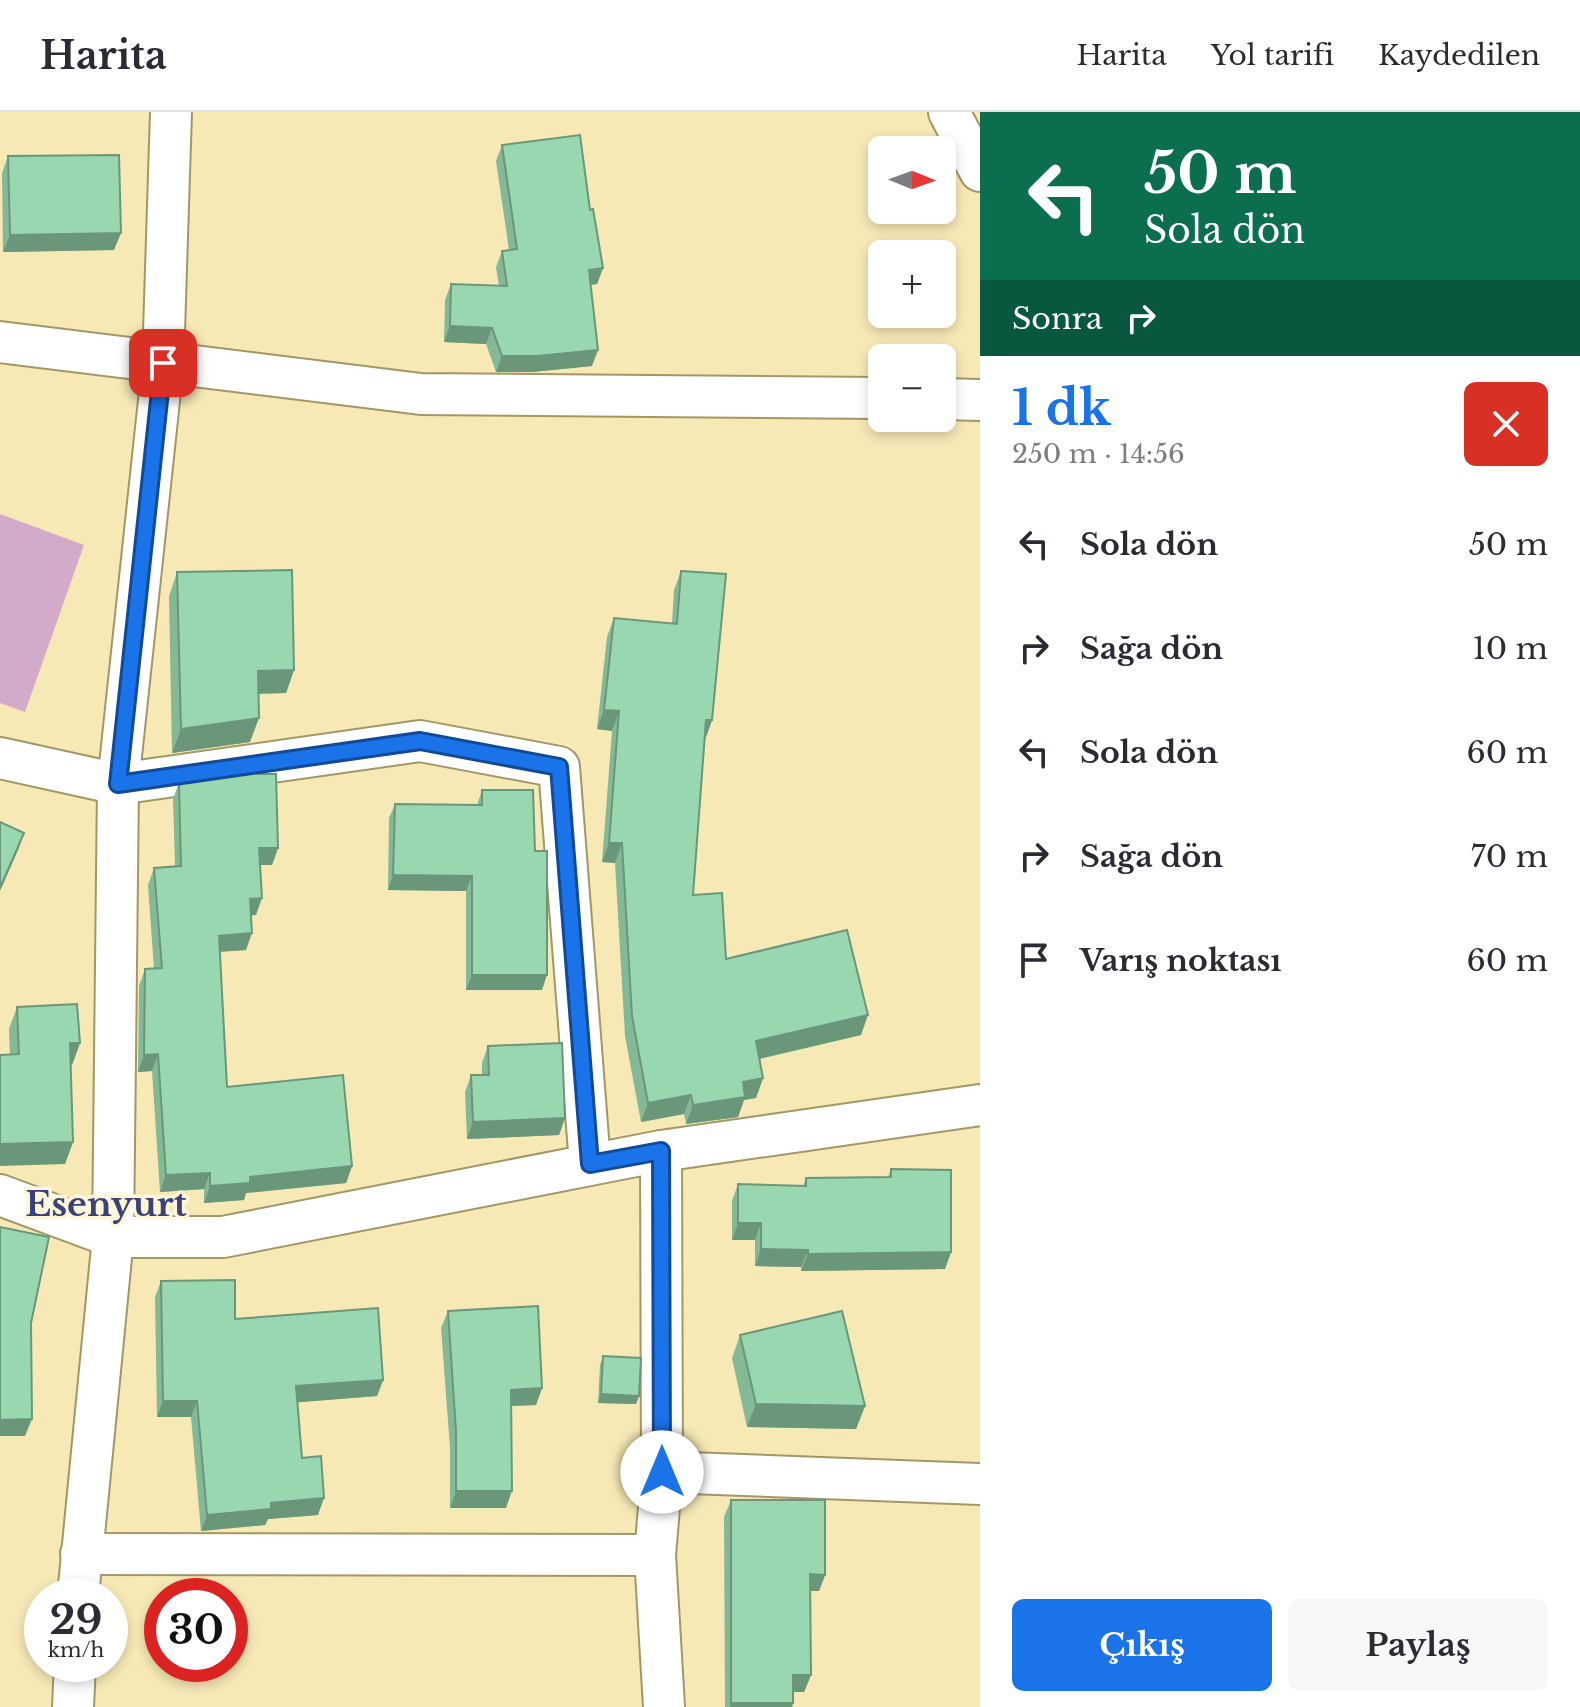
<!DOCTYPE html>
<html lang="tr">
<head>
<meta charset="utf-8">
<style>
  :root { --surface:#fff; --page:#f7f7f7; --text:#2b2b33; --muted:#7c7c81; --line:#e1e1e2; --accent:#1a73e8 }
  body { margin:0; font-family:"Libre Baskerville",serif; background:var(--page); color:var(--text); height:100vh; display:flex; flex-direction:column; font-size:30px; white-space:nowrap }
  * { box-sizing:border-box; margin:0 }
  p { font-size:26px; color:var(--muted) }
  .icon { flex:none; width:44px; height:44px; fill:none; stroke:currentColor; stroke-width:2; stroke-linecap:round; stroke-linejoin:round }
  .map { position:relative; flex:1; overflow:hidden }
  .panel { display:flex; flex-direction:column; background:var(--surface); width:600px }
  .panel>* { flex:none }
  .banner { background:#0b6e4f; color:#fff; overflow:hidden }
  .needle { width:52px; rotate:91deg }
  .controls { position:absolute; left:868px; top:24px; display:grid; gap:16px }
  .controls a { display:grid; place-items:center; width:88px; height:88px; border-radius:12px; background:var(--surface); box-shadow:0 4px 12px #0003; font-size:40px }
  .speed { position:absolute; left:24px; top:1466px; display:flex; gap:16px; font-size:40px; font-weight:700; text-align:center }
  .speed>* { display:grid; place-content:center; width:104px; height:104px; border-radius:50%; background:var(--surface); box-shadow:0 4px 12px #0003; line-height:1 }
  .speed small { font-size:20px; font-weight:400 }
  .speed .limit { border:12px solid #d22; background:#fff; color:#111 }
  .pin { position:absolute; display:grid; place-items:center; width:68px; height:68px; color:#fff; margin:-34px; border-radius:16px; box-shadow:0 4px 12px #0006 }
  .me { position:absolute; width:88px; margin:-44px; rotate:0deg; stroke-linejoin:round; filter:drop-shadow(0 0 6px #0008) }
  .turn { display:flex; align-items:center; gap:28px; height:168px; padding:0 32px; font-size:36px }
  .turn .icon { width:104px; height:104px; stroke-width:2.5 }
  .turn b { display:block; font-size:56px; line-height:68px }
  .then { display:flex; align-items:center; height:76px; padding:0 32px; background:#0003; gap:16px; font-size:30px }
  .round { display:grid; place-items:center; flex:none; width:84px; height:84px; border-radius:12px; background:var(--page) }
  .head { display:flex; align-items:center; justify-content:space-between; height:136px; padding:0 32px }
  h1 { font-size:48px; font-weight:800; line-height:60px; color:var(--accent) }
  .button { display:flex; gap:16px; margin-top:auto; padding:16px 32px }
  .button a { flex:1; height:92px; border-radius:12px; background:var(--accent); color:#fff; font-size:32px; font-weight:800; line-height:92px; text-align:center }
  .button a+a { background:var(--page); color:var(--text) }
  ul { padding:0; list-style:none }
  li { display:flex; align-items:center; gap:24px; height:104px; padding:0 32px }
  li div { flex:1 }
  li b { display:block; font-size:30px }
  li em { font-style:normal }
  header { display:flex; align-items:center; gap:48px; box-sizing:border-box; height:112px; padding:0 40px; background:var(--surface); border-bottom:2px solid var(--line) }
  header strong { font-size:38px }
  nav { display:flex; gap:44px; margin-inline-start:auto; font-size:28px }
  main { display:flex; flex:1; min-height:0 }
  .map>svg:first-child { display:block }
  .pitch { fill:#d4aac9 }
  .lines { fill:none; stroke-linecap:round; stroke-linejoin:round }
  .street-casing { stroke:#a39766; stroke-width:44 }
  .street { stroke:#fff; stroke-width:40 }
  .wall { fill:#83b996 }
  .shaded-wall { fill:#6a967a }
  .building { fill:#98d7af; stroke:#6a967a; stroke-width:2 }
  .route-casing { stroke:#114b97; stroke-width:20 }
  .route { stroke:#1a73e8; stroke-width:14 }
  .labels { text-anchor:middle; stroke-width:7; stroke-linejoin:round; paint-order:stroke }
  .district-label { font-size:34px; font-weight:bold; fill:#3a417c; stroke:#fef6d8 }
</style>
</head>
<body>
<header>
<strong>Harita</strong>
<nav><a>Harita</a><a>Yol tarifi</a><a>Kaydedilen</a></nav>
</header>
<main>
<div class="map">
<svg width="980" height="1595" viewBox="0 0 980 1595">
  <rect width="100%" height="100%" fill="#f6e9b6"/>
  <!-- pitch -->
  <path class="pitch" d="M 0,402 L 84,433 L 25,600 L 0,591 Z"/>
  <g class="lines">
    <!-- street casing -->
    <g class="street-casing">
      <g id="street">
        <path d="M 949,0 L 980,59"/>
        <path d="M 0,230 L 421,282 L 882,286"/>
        <path d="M 942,287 L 980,288"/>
        <path d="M 0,646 L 118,672 L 420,629 L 559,655 L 590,1052"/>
        <path d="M 661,1039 L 662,1360 L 655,1443 L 664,1595"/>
        <path d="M 0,1083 L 113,1125 L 223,1125 L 661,1039 L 980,993"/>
        <path d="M 662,1360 L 980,1372"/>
        <path d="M 81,1442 L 655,1443"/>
        <path d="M 78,1484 L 113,1125 L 118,672 L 163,251 L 171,0"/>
        <path d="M 73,1595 L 75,1552"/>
      </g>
    </g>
    <!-- street -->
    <use href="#street" class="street"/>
  </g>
  <!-- wall -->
  <g class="wall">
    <path d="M 502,33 L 590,98 L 603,156 L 597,172 L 590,173 L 592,254 L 532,260 L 496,260 L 486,232 L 444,230 L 445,188 L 451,172 L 499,174 L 496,155 L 502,139 L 509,138 L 496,49 Z"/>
    <path d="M 8,44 L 114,138 L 3,140 L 2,61 Z"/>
    <path d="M 681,459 L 712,608 L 705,628 L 693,783 L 726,847 L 861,923 L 760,947 L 763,966 L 756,986 L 744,988 L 738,1005 L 686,1012 L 684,1002 L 641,1010 L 625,924 L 615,751 L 602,750 L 612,619 L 597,617 L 607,525 L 614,506 L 672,511 L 674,478 Z"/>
    <path d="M 177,460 L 294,558 L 286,581 L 258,582 L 250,630 L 172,641 L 169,484 Z"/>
    <path d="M 179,671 L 278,736 L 272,753 L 260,753 L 256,803 L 251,803 L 246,838 L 220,840 L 227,975 L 352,1054 L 346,1071 L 246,1081 L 244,1088 L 204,1091 L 204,1077 L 160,1080 L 152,959 L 138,960 L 139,874 L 145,857 L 154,857 L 148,773 L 154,756 L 175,754 L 173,687 Z"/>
    <path d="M 482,678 L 535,739 L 542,878 L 466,878 L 466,779 L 388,778 L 389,706 L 395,692 L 477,693 Z"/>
    <path d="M 17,895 L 80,931 L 72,953 L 70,953 L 73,1030 L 65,1052 L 10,943 L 9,917 Z"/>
    <path d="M 488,934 L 565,1006 L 559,1023 L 467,1027 L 465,980 L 471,963 L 482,963 L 482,951 Z"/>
    <path d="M 891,1057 L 951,1140 L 945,1157 L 801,1159 L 801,1155 L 755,1154 L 755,1128 L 732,1128 L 732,1089 L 738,1072 L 803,1074 L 806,1066 L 888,1065 Z"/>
    <path d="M 161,1169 L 235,1207 L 383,1268 L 377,1284 L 297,1290 L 302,1346 L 318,1403 L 268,1407 L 265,1413 L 201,1419 L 191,1305 L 157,1305 L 155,1185 Z"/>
    <path d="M 448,1199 L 542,1276 L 536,1293 L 511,1294 L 506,1396 L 450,1396 L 450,1336 L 441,1216 Z"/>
    <path d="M 740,1223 L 865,1294 L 856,1317 L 747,1315 L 732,1246 Z"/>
    <path d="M 603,1244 L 639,1284 L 636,1292 L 598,1291 L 600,1253 Z"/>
    <path d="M 731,1388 L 825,1463 L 819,1479 L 810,1479 L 811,1563 L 804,1580 L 793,1580 L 792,1595 L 725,1595 L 724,1405 Z"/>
  </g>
  <!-- shaded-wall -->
  <g class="shaded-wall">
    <path d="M 121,121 L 114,138 L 3,140 L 10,123 Z"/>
    <path d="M 603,156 L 597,172 L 583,174 L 589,158 Z"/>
    <path d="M 450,214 L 492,216 L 486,232 L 444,230 Z"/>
    <path d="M 598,238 L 592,254 L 532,260 L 496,260 L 502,244 Z"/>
    <path d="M 294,558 L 286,581 L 249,582 L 258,559 Z"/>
    <path d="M 604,598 L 619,599 L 612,619 L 597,617 Z"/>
    <path d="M 259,606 L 250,630 L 172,641 L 181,617 Z"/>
    <path d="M 706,608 L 712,608 L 705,628 Z"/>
    <path d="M 24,721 L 18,738 L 0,779 L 0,776 Z"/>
    <path d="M 609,731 L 622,731 L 615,751 L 602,750 Z"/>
    <path d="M 259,736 L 278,736 L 272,753 L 253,753 Z"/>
    <path d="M 393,763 L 472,764 L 466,779 L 388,778 Z"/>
    <path d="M 262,786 L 256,803 L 244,804 L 250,787 Z"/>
    <path d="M 252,821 L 246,838 L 213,840 L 219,824 Z"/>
    <path d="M 472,863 L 547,863 L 542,878 L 466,878 Z"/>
    <path d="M 868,903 L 861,923 L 749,949 L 756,929 Z"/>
    <path d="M 70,931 L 80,931 L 72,953 L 61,953 Z"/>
    <path d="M 158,942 L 152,959 L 138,960 L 144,943 Z"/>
    <path d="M 763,966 L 756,986 L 744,988 L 738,1005 L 686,1012 L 693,993 L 743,970 Z"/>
    <path d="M 691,983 L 684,1002 L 641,1010 L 648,991 Z"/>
    <path d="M 565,1006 L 559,1023 L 467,1027 L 473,1010 Z"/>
    <path d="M 73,1030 L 65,1052 L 0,1054 L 0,1032 Z"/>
    <path d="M 352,1054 L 346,1071 L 246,1081 L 244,1088 L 204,1091 L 210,1074 L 250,1065 Z"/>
    <path d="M 210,1061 L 204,1077 L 160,1080 L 166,1063 Z"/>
    <path d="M 738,1111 L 761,1111 L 755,1128 L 732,1128 Z"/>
    <path d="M 761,1137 L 808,1138 L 801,1155 L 755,1154 Z"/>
    <path d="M 951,1140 L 945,1157 L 801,1159 L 808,1142 Z"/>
    <path d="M 383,1268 L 377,1284 L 290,1291 L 296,1274 Z"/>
    <path d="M 542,1276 L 536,1293 L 505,1294 L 511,1278 Z"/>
    <path d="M 601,1282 L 639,1284 L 636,1292 L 598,1291 Z"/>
    <path d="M 163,1289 L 197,1289 L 191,1305 L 157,1305 Z"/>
    <path d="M 756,1292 L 865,1294 L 856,1317 L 747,1315 Z"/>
    <path d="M 32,1307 L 25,1324 L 0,1324 L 0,1308 Z"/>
    <path d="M 456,1379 L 512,1379 L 506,1396 L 450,1396 Z"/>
    <path d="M 324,1386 L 318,1403 L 268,1407 L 265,1413 L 201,1419 L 207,1403 L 271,1391 Z"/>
    <path d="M 810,1462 L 825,1463 L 819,1479 L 804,1479 Z"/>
    <path d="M 793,1563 L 811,1563 L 804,1580 L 787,1580 Z"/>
    <path d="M 731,1591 L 793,1591 L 792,1595 L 730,1595 Z"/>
  </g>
  <!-- building -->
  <g class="building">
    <path d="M 580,23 L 590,98 L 593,97 L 603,156 L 589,158 L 598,238 L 537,244 L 502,244 L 492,216 L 450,214 L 451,172 L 507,174 L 502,139 L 517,137 L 502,33 Z"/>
    <path d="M 119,43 L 121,121 L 10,123 L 8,44 Z"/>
    <path d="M 292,458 L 294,558 L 258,559 L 259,606 L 181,617 L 177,460 Z"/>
    <path d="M 681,459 L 726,462 L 712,608 L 706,608 L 693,783 L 722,781 L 726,847 L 847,818 L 868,903 L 756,929 L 763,966 L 743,970 L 745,985 L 693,993 L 691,983 L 648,991 L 632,904 L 622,731 L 609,731 L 619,599 L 604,598 L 614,506 L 677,512 Z"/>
    <path d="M 258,659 L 258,662 L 276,662 L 278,736 L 259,736 L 262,786 L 250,787 L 252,821 L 219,824 L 227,975 L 343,963 L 352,1054 L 250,1065 L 250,1071 L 210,1074 L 210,1061 L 166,1063 L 158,942 L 144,943 L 145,857 L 162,856 L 154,756 L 181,754 L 179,671 Z"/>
    <path d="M 482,678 L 533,678 L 535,739 L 547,739 L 547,863 L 472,863 L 472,764 L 393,763 L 395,692 L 482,693 Z"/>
    <path d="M 0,710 L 24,721 L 0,776 Z"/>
    <path d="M 77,892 L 80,931 L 70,931 L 73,1030 L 0,1032 L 0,943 L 19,942 L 17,895 Z"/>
    <path d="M 562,931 L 565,1006 L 473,1010 L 471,963 L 489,963 L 488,934 Z"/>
    <path d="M 891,1057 L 951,1058 L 951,1140 L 808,1142 L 808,1138 L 761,1137 L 761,1111 L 738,1111 L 738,1072 L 806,1074 L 806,1066 L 891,1065 Z"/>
    <path d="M 0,1115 L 49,1125 L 31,1211 L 32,1307 L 0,1308 Z"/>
    <path d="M 235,1168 L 235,1207 L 378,1196 L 383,1268 L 296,1274 L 302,1346 L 321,1344 L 324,1386 L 271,1391 L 271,1397 L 207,1403 L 197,1289 L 163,1289 L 161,1169 Z"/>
    <path d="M 538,1194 L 542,1276 L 511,1278 L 512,1379 L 456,1379 L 456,1319 L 448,1199 Z"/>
    <path d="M 842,1199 L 865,1294 L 756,1292 L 740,1223 Z"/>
    <path d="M 603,1244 L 641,1246 L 639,1284 L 601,1282 Z"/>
    <path d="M 731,1388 L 825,1388 L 825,1463 L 810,1462 L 811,1563 L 793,1563 L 793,1591 L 731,1591 Z"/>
  </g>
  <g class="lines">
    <!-- route casing -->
    <g class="route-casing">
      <path id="route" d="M 163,251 L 118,672 L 420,629 L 559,655 L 590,1052 L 661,1039 L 662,1360"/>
    </g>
    <!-- route -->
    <use href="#route" class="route"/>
  </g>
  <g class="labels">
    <!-- district labels -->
    <g class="district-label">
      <text x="106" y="1104">Esenyurt</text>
    </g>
  </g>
</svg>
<div class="controls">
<a><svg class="needle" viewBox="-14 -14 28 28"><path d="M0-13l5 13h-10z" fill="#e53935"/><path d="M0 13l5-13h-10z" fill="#7c7c81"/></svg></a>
<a>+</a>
<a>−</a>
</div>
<div class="speed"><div>29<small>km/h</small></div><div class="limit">30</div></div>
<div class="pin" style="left:163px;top:251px;background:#d93025"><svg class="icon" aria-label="arrive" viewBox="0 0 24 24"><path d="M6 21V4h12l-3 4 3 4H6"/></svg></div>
<svg class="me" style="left:662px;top:1360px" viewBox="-20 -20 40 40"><circle r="19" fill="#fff"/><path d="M0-13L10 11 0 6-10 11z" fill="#1a73e8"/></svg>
</div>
<section class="panel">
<div class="banner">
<div class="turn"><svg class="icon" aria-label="left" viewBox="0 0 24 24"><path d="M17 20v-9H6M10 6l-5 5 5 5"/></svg><div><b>50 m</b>Sola dön</div></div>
<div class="then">Sonra<svg class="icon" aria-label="right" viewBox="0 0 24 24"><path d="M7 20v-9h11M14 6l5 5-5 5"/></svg></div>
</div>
<div class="head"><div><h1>1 dk</h1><p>250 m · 14:56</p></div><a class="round" style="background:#d93025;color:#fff"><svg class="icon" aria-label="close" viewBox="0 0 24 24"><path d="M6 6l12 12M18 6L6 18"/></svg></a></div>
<ul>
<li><svg class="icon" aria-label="left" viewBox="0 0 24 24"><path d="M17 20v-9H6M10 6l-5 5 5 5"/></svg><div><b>Sola dön</b></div><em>50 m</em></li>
<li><svg class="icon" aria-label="right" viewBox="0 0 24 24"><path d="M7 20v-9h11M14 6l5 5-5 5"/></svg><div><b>Sağa dön</b></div><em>10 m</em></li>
<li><svg class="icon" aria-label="left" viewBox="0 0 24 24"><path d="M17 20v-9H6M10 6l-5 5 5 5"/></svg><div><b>Sola dön</b></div><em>60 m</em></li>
<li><svg class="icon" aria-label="right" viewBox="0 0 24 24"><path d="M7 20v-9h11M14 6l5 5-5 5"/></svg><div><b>Sağa dön</b></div><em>70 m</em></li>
<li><svg class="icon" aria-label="arrive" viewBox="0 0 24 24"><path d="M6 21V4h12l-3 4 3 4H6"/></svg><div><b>Varış noktası</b></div><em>60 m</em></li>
</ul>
<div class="button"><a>Çıkış</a><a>Paylaş</a></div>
</section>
</main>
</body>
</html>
